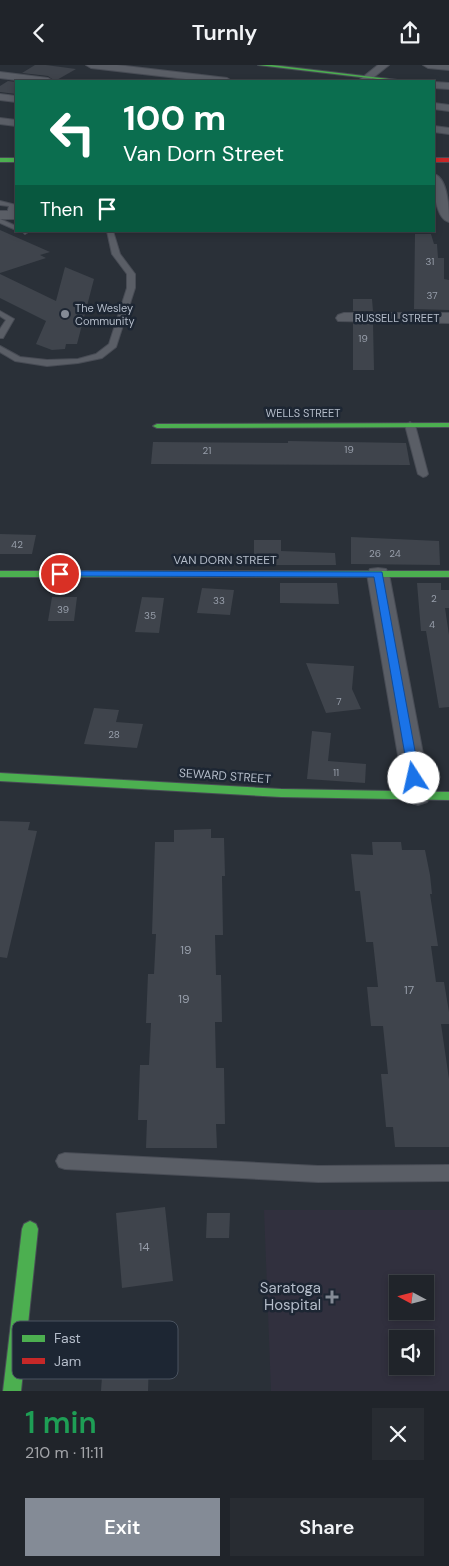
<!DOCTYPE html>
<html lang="en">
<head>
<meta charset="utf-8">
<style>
  :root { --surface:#20242a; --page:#282c32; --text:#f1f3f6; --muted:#a2a4a8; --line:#3d4147; --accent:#848b96 }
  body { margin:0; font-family:"DM Sans",sans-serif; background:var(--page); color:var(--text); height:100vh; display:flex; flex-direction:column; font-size:19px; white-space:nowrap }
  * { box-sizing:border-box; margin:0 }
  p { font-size:16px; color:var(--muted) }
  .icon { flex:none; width:28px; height:28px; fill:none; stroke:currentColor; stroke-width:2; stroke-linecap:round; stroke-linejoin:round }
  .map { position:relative; height:1326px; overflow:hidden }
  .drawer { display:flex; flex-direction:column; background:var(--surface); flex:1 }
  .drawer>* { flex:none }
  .hud { position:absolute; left:15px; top:15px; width:420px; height:152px; border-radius:0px; box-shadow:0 2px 8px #0003,0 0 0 1px var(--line); background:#0b6e4f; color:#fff; overflow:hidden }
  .needle { width:32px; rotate:277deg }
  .tools { position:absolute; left:389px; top:1210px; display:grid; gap:10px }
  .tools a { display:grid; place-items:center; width:45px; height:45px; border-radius:0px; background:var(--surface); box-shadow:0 2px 8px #0003,0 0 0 1px var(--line); font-size:25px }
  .pin { position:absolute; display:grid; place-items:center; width:42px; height:42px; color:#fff; margin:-21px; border:2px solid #fff; border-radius:50%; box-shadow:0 1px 5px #0007 }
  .me { position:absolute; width:55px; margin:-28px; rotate:350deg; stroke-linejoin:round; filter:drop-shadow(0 0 4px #0008) }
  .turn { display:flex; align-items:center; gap:18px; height:105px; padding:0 25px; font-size:22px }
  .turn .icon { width:65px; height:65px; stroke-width:2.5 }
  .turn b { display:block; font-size:35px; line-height:42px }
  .then { display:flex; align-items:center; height:48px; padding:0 25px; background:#0003; gap:10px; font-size:19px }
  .round { display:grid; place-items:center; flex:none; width:52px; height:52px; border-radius:0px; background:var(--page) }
  .head { display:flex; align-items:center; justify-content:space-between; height:85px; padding:0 25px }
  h1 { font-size:30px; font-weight:600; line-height:38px; color:#1e9e55 }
  .cta { display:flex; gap:10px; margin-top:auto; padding:10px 25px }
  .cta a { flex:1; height:58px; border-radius:0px; background:var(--accent); color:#fff; font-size:20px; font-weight:600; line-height:58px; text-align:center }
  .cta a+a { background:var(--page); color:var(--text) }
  header { display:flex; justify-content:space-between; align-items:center; height:65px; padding:0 25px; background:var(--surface); font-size:22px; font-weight:600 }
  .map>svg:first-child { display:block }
  .medical { fill:#31303e; fill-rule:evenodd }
  .building { fill:#3f444c }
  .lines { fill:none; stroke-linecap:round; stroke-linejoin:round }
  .lane-casing { stroke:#484c55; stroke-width:2 }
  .street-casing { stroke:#484c55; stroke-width:2 }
  .fast-casing { stroke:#484c55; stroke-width:2 }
  .jam-casing { stroke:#484c55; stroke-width:2 }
  .lane { fill:#5a5e66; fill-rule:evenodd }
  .street { fill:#5a5e66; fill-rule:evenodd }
  .fast { fill:#4caf50; fill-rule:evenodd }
  .jam { fill:#c62828; fill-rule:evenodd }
  .route { fill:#1a73e8; stroke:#114b97 }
  .poi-dot { fill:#848b96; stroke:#1d2633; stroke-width:2 }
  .labels { text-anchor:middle; stroke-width:5; stroke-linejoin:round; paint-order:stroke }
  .number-label { font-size:10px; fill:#979eaa }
  .far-poi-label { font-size:11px; fill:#b4bcc9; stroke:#1d2633; text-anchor:start }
  .far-street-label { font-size:11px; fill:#b4bcc9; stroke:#1d2633 }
  .street-label { font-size:12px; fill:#b4bcc9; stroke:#1d2633 }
  .near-number-label { font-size:12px; fill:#979eaa }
  .near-poi-label { font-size:15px; fill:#b4bcc9; stroke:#1d2633; text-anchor:end }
  .key { fill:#1d2633; stroke:#4a5360; stroke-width:1 }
  .key-label { font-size:14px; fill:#b4bcc9 }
</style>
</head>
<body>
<header><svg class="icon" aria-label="back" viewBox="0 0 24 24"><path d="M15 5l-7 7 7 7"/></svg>Turnly<svg class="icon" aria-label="share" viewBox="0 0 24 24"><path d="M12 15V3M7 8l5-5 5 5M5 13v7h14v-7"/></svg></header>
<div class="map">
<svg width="449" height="1326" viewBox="0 0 449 1326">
  <rect width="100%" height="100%" fill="#2a3038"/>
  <!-- medical -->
  <path class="medical" d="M 264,1145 L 449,1145 L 449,1326 L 271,1326 ZM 398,1219 L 425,1219 L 425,1246 L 398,1246 ZM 398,1274 L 425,1274 L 425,1301 L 398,1301 Z"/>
  <!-- building -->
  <g class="building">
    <path d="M 35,0 L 46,0 L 76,4 L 55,16 L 48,11 L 22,8 Z"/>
    <path d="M 8,16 L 16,17 L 16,29 L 0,27 L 0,21 Z"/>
    <path d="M 0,165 L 50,187 L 40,190 L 46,193 L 0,208 Z"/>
    <path d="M 415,169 L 431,169 L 434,179 L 437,179 L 438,193 L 444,193 L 444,214 L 449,215 L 449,245 L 414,244 Z"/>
    <path d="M 65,202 L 94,214 L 77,279 L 66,279 L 65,284 L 52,285 L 36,279 L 46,256 L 0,233 L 0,209 L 56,236 Z"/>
    <path d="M 353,234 L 372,234 L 373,246 L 353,246 Z"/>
    <path d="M 353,258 L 373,259 L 374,305 L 353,305 Z"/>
    <path d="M 288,376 L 406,378 L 410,400 L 151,399 L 153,377 L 288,378 Z"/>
    <path d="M 0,469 L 36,470 L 32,489 L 0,489 Z"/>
    <path d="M 351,472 L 439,476 L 440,500 L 351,499 Z"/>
    <path d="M 254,475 L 281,475 L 281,486 L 335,488 L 336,500 L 254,500 Z"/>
    <path d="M 280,518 L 337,518 L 339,539 L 280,538 Z"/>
    <path d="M 417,518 L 441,518 L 441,525 L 449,525 L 449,543 L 445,543 L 449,570 L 449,642 L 439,643 L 426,566 L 421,566 Z"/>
    <path d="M 202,523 L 234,525 L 230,550 L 197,548 Z"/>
    <path d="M 52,532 L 77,532 L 74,556 L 48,556 Z"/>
    <path d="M 142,532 L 164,533 L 159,568 L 135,567 Z"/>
    <path d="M 306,598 L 354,601 L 352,624 L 361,644 L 326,648 Z"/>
    <path d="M 94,643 L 119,645 L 116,657 L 143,659 L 137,683 L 84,679 Z"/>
    <path d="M 312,666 L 331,668 L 328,696 L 366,699 L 365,718 L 307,714 Z"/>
    <path d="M 0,756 L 30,757 L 28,765 L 37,766 L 7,893 L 0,892 Z"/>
    <path d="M 211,764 L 211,773 L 224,773 L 225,811 L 222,811 L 223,870 L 215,870 L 216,910 L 221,910 L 222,957 L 215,957 L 216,1003 L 224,1003 L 225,1059 L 216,1059 L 217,1083 L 146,1083 L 147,1055 L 138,1055 L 140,1000 L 149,1000 L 151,958 L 146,958 L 148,909 L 154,909 L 156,869 L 152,869 L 155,777 L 174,777 L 174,765 Z"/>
    <path d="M 372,777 L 401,777 L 402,785 L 425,785 L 430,810 L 432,829 L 430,829 L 438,881 L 431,881 L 436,917 L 444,917 L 449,947 L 449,959 L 441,959 L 449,1014 L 449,1082 L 395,1082 L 393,1062 L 386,1062 L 381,1009 L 388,1009 L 383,961 L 371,961 L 367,922 L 378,922 L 373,877 L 366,877 L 360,826 L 355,826 L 351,789 L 373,790 Z"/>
    <path d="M 165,1142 L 173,1216 L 122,1223 L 116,1148 Z"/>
    <path d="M 207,1148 L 230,1148 L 229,1173 L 206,1173 Z"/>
    <path d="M 150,1265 L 148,1326 L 101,1326 L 105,1266 Z"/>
  </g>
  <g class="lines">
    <!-- lane casing -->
    <g class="lane-casing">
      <g id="lane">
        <path d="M 0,136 L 16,140 L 12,151 L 0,154 L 16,161 L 16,165 L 0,158 L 0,150 L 7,149 L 9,141 L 0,140 Z"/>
        <path d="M 22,166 L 28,166 L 28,167 L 25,169 Z"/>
        <path d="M 107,166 L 113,166 L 120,189 L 135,209 L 135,223 L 116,282 L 102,293 L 78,298 L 47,301 L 15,296 L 0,287 L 0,281 L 20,292 L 47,295 L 78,294 L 96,289 L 109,279 L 127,223 L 127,209 L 112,189 Z"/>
        <path d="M 0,246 L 14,254 L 3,273 L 0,273 L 0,264 L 6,255 L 0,251 Z"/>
        <path d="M 410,357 L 415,360 L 428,409 L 426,411 L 423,412 L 418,409 L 405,360 Z"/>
        <path d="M 65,1088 L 318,1101 L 449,1100 L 449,1116 L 318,1117 L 65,1104 L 59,1102 L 56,1096 L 59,1090 Z"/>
      </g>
    </g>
    <!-- street casing -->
    <g class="street-casing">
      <g id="street">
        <path d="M 86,0 L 117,0 L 227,13 L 232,16 L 203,16 L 91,3 Z"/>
        <path d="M 378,0 L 389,0 L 369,16 L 358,16 Z"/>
        <path d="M 423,0 L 449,0 L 449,5 L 428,3 Z"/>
        <path d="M 0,7 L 48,13 L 53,16 L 25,16 L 0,13 Z"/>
        <path d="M 434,17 L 449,18 L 449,24 L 434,23 Z"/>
        <path d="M 0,29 L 16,31 L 16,37 L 0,35 Z"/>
        <path d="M 434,38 L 449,40 L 449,46 L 434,44 Z"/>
        <path d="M 0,53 L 16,55 L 16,61 L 0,59 Z"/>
        <path d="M 434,61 L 449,63 L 449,69 L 434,67 Z"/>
        <path d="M 434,109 C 448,113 449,145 449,157 C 435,154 433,121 434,109 Z"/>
        <rect x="0" y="146" width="16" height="8"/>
        <path d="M 344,248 L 449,248 L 449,258 L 338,256 L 336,253 L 338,250 Z"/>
        <path d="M 378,503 L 386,504 L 389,509 L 431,731 L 427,737 L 418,740 L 409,737 L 405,731 L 367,509 L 370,504 Z"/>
      </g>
    </g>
    <!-- fast casing -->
    <g class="fast-casing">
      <g id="fast">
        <path d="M 258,0 L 272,0 L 406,16 L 394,16 Z"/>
        <rect x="0" y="93" width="16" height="4"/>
        <path d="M 449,358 L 449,362 L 157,363 L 153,361 L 157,359 Z"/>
        <rect x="0" y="506" width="449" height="6"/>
        <path d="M 0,708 L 281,724 L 449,727 L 449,735 L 281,732 L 0,716 Z"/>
        <path d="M 30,1156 L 36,1159 L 38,1164 L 21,1326 L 3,1326 L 22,1164 L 24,1159 Z"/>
      </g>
    </g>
    <!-- jam casing -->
    <g class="jam-casing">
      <rect id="jam" x="434" y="93" width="15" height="4"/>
    </g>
    <!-- lane -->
    <use href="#lane" class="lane"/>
    <!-- street -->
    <use href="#street" class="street"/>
    <!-- fast -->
    <use href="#fast" class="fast"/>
    <!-- jam -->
    <use href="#jam" class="jam"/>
  </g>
  <!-- route -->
  <path class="route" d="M 60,506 L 382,507 L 420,713 L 414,717 L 409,713 L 374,512 L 56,511 L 56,507 Z"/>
  <!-- markers -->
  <g class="poi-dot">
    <circle cx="65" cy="249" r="5"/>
    <path d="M329.5 1224.5h5v5h5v5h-5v5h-5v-5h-5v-5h5z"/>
  </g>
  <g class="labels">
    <!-- number labels -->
    <g class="number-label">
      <text x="430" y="200">31</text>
      <text x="432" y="234">37</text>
      <text x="363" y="277">19</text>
      <text x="349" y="388">19</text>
      <text x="207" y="389">21</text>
      <text x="17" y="483">42</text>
      <text x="375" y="492">26</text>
      <text x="395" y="492">24</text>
      <text x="434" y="537">2</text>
      <text x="219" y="539">33</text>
      <text x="63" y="548">39</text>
      <text x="150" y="554">35</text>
      <text x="432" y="563">4</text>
      <text x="339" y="640">7</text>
      <text x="114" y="673">28</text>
      <text x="336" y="711">11</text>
    </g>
    <!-- far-poi labels -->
    <g class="far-poi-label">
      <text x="75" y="247">The Wesley<tspan x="75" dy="13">Community</tspan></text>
    </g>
    <!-- far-street labels -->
    <g class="far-street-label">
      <text x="397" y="257">RUSSELL STREET</text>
      <text x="303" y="352">WELLS STREET</text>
    </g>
    <!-- street labels -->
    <g class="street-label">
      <text x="225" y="499">VAN DORN STREET</text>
      <text transform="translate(225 711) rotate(4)" y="4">SEWARD STREET</text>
    </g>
    <!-- near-number labels -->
    <g class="near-number-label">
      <text x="186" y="889">19</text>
      <text x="409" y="929">17</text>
      <text x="184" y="938">19</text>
      <text x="144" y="1186">14</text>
    </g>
    <!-- near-poi labels -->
    <g class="near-poi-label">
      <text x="321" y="1228">Saratoga<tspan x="321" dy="17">Hospital</tspan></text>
    </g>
  </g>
  <!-- legend -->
  <rect x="12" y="1256" width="166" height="58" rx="8" class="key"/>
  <rect x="22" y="1270" width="23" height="7" fill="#4caf50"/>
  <rect x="22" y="1293" width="23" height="6" fill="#c62828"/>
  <g class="key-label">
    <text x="54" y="1278">Fast</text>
    <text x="54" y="1301">Jam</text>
  </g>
</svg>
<div class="tools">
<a><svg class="needle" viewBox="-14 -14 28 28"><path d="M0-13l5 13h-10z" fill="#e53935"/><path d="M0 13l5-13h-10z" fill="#a2a4a8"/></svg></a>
<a><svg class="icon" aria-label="sound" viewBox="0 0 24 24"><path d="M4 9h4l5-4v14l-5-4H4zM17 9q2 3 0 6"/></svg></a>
</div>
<div class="pin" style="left:60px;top:509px;background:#d93025"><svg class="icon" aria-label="arrive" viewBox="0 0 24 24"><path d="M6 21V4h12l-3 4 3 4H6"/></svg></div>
<svg class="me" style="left:414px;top:713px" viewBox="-20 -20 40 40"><circle r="19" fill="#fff"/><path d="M0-13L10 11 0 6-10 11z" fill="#1a73e8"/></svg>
<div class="hud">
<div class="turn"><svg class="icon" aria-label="left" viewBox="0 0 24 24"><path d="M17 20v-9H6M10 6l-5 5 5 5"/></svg><div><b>100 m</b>Van Dorn Street</div></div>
<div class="then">Then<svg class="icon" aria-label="arrive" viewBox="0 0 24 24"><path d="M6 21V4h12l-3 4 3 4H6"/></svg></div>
</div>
</div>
<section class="drawer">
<div class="head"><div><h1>1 min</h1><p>210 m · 11:11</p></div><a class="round"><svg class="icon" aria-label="close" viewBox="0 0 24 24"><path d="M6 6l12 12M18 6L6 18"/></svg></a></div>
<div class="cta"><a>Exit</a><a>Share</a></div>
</section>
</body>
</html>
